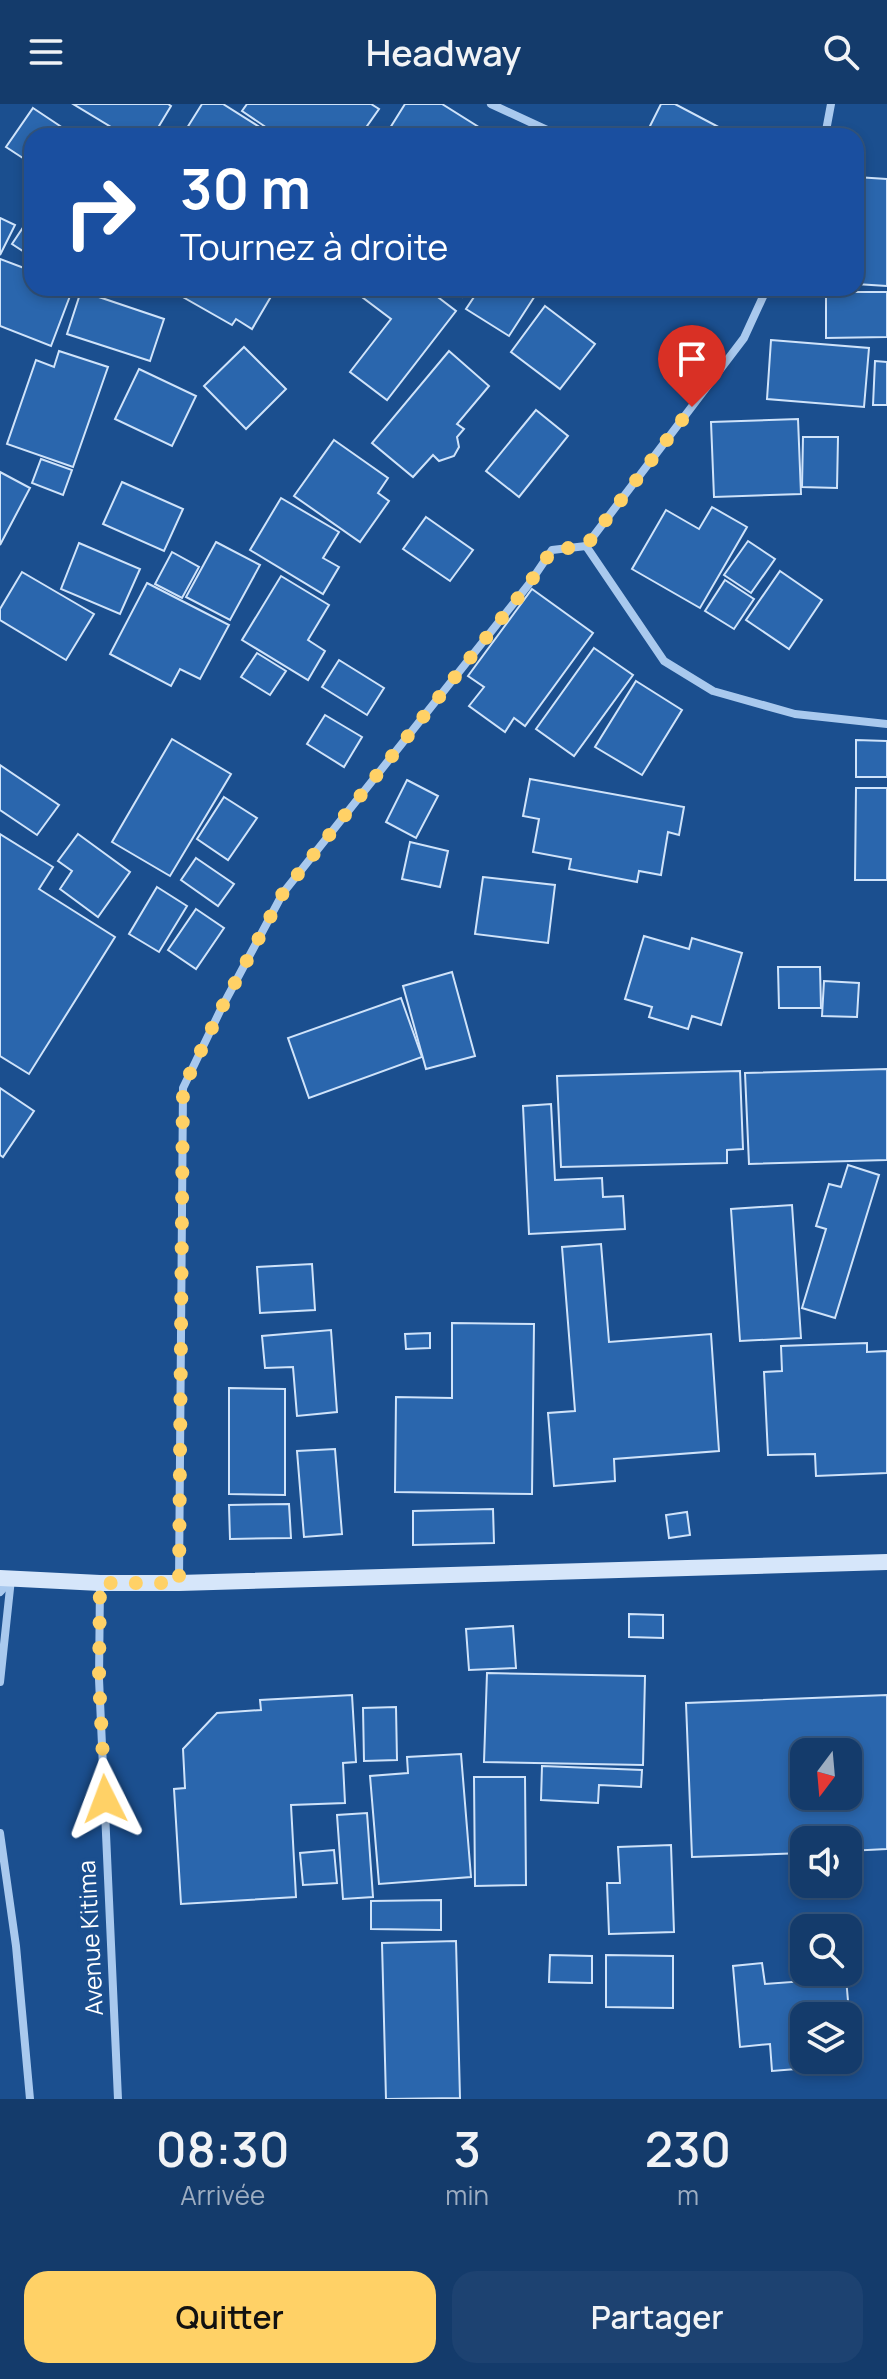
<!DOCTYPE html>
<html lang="fr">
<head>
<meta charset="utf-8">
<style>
  :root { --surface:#143b6b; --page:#1d4271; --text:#f1f3f6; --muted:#9dadc1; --line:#33557e; --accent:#ffd166 }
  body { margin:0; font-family:Manrope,sans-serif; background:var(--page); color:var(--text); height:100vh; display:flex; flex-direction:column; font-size:30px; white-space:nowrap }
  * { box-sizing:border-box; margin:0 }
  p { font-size:26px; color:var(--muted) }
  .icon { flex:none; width:44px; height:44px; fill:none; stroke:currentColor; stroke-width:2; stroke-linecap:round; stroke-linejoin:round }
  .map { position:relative; height:1995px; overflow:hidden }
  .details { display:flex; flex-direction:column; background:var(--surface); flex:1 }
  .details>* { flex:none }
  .top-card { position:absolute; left:24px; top:24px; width:840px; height:168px; border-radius:24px; box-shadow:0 4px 12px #0003,0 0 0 2px var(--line); background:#1a4fa0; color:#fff; overflow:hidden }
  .needle { width:52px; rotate:196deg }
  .fabs { position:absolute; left:790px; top:1634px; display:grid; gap:16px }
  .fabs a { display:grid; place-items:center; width:72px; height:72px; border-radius:16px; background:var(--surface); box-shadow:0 4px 12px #0003,0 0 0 2px var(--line); font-size:40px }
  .pin { position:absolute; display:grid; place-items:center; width:68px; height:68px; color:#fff; margin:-82px -34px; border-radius:50% 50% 50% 0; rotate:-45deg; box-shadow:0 0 8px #0007 }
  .pin .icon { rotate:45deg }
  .me { position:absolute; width:88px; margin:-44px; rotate:357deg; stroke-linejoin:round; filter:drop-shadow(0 0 6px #0008) }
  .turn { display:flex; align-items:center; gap:28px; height:168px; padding:0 24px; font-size:36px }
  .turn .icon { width:104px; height:104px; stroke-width:2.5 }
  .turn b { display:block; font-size:56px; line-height:68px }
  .eta { display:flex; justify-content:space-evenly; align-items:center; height:136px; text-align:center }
  .eta b { font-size:48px; font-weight:600; line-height:56px }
  .cta { display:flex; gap:16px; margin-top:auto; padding:16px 24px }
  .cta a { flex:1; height:92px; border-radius:24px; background:var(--accent); color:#111; font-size:32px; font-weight:600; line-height:92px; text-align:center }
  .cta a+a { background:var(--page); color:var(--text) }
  header { display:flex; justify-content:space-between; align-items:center; height:104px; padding:0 24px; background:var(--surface); font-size:36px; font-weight:600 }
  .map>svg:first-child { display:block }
  .building { fill:#2a66ad; stroke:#cfe3fa; stroke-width:2; fill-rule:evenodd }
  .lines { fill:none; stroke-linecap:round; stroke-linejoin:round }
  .street { stroke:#a9c9ee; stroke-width:8 }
  .secondary { stroke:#d6e6fa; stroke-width:16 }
  .route { stroke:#ffd166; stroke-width:14; stroke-dasharray:0 25.2 }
  .labels { text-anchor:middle; stroke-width:8; stroke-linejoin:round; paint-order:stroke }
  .street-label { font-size:24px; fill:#fff; stroke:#1b4f8f }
</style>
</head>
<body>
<header><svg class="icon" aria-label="menu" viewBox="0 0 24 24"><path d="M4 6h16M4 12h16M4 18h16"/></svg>Headway<svg class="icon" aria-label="search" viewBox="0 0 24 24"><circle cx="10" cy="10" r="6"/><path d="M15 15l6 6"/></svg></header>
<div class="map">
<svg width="887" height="1995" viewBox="0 0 887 1995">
  <rect width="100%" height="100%" fill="#1b4f8f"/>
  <!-- building -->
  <g class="building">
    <path d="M 73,0 L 168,0 L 171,2 L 153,32 L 126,32 Z"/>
    <path d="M 202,0 L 223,0 L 269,29 L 267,32 L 182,32 Z"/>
    <path d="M 247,0 L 371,0 L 379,5 L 360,32 L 275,32 L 276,30 L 242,7 Z"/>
    <path d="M 405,0 L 442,0 L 493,32 L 385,32 Z"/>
    <path d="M 661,0 L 675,0 L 728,28 L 726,32 L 645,32 Z"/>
    <path d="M 33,4 L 75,32 L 32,32 L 32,60 L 6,43 Z"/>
    <path d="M 856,73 L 887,75 L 887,182 L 856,180 Z"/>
    <path d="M 32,110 L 32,153 L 12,140 Z"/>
    <path d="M 0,114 L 15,121 L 0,151 Z"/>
    <path d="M 0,155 L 32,167 L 32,184 L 73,184 L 51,242 L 0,222 Z"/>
    <path d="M 167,184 L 276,184 L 252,225 L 236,215 L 232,221 Z"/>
    <path d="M 356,184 L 426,184 L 456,207 L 387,296 L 350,268 L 391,215 L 354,187 Z"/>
    <path d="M 447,184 L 468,184 L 462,193 Z"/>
    <path d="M 480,184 L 540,184 L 509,232 L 466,205 Z"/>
    <path d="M 81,187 L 164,215 L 150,257 L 67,230 Z"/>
    <path d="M 826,188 L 887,188 L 887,233 L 826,234 Z"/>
    <path d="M 545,202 L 595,240 L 560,285 L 511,248 Z"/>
    <path d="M 771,236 L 869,244 L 864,303 L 767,295 Z"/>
    <path d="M 244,243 L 286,285 L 246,325 L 204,282 Z"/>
    <path d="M 59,247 L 108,263 L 73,363 L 7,340 L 36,256 L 54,263 Z"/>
    <path d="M 449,247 L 489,282 L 457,320 L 464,325 L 457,333 L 459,343 L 454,352 L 439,357 L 433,351 L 413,373 L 372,339 Z"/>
    <path d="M 875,257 L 887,258 L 887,301 L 873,301 Z"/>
    <path d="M 139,265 L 196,292 L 172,342 L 115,315 Z"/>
    <path d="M 536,306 L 568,332 L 519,393 L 486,367 Z"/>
    <path d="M 798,315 L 801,390 L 714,393 L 711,318 Z"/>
    <path d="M 803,333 L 838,333 L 837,384 L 802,383 Z"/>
    <path d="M 334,336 L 388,374 L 378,389 L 389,397 L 360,438 L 294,392 Z"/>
    <path d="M 41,355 L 72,366 L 63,391 L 32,379 Z"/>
    <path d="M 0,368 L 30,384 L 0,441 Z"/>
    <path d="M 122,378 L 183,405 L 164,447 L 103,420 Z"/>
    <path d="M 281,394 L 339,428 L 323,454 L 339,463 L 323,490 L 250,446 Z"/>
    <path d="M 712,403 L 747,423 L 700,504 L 632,465 L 666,406 L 699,425 Z"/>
    <path d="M 426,413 L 473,446 L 450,477 L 403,445 Z"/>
    <path d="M 748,437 L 775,455 L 751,489 L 724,471 Z"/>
    <path d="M 216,438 L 260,461 L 230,516 L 186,493 Z"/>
    <path d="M 79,439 L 140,465 L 120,510 L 61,485 Z"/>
    <path d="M 172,448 L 199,463 L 182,494 L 155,480 Z"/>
    <path d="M 780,467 L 822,496 L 789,545 L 746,516 Z"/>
    <path d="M 22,468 L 94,510 L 66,556 L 0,516 L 0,505 Z"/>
    <path d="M 281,472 L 329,501 L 308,536 L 325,547 L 308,576 L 242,536 Z"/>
    <path d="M 725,476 L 754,495 L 734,525 L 705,507 Z"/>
    <path d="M 147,479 L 229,521 L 200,575 L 180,565 L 171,582 L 110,550 Z"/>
    <path d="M 532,485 L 593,529 L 525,622 L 514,614 L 505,628 L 469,602 L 484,583 L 468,572 Z"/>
    <path d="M 594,544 L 633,571 L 574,652 L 536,625 Z"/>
    <path d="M 257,549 L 286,567 L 270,591 L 241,573 Z"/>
    <path d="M 339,556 L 384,584 L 367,611 L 322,583 Z"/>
    <path d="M 636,577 L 682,606 L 642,671 L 595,643 Z"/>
    <path d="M 325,611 L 362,633 L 344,663 L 307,640 Z"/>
    <path d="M 172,635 L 231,670 L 170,772 L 112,738 Z"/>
    <path d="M 856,636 L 887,637 L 887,673 L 856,673 Z"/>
    <path d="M 0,661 L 59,701 L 37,731 L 0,706 Z"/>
    <path d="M 530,675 L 684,703 L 679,731 L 668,728 L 661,771 L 639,767 L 637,778 L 569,765 L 571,755 L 533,748 L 539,715 L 523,712 Z"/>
    <path d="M 407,676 L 438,692 L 416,734 L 386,718 Z"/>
    <path d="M 856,684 L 887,684 L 887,776 L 855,776 Z"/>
    <path d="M 224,693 L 257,714 L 228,756 L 197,735 Z"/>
    <path d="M 0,730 L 53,763 L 39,785 L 115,833 L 29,970 L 0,952 Z"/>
    <path d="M 78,730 L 130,768 L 98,813 L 60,785 L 72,767 L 58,757 Z"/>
    <path d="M 410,738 L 448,747 L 440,783 L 402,775 Z"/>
    <path d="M 196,754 L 234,780 L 218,802 L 181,776 Z"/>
    <path d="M 483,773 L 555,781 L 548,839 L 475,830 Z"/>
    <path d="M 157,783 L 187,802 L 159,848 L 129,830 Z"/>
    <path d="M 196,805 L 224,824 L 196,865 L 168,846 Z"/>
    <path d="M 644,832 L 689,845 L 692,834 L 742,849 L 721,921 L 692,912 L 688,925 L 649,913 L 652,903 L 625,895 Z"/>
    <path d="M 778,863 L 820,863 L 821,904 L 779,904 Z"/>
    <path d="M 452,868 L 475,952 L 426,965 L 403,882 Z"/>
    <path d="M 824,877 L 859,879 L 857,913 L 822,912 Z"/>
    <path d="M 401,894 L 422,953 L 309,994 L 288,934 Z"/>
    <path d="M 887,965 L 887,1056 L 749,1060 L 745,969 Z"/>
    <path d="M 740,967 L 743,1045 L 727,1046 L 727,1059 L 561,1063 L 557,972 Z"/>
    <path d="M 0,984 L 34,1007 L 3,1053 L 0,1051 Z"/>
    <path d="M 551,1000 L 555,1076 L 602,1074 L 603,1093 L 623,1092 L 625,1125 L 529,1130 L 523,1002 Z"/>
    <path d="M 848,1061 L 879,1071 L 835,1214 L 802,1204 L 826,1125 L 816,1122 L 829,1080 L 841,1083 Z"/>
    <path d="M 792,1101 L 801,1234 L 740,1237 L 731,1105 Z"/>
    <path d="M 601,1140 L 609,1238 L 711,1230 L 719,1347 L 614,1355 L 615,1377 L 554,1382 L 548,1309 L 575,1307 L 562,1143 Z"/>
    <path d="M 312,1160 L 315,1206 L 260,1209 L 257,1163 Z"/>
    <path d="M 452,1219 L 534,1220 L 532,1390 L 395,1388 L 396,1293 L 452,1294 Z"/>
    <path d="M 331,1226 L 337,1308 L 297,1312 L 293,1263 L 265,1264 L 262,1232 Z"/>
    <path d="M 430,1229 L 430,1244 L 406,1245 L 405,1230 Z"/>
    <path d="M 867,1239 L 867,1248 L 887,1247 L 887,1369 L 816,1372 L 815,1350 L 768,1351 L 764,1268 L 782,1267 L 781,1242 Z"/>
    <path d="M 229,1284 L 285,1285 L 285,1391 L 229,1390 Z"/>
    <path d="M 335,1345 L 342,1430 L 304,1433 L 297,1347 Z"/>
    <path d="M 289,1400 L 291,1434 L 230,1435 L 229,1401 Z"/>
    <path d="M 493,1405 L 494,1439 L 413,1441 L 413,1407 Z"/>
    <path d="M 687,1408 L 690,1431 L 669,1434 L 666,1411 Z"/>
    <path d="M 629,1510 L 663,1511 L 663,1534 L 629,1533 Z"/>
    <path d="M 513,1522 L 516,1564 L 469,1566 L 466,1525 Z"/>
    <path d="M 487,1569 L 645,1572 L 643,1661 L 484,1658 Z"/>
    <path d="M 352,1591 L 356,1658 L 343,1659 L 345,1699 L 291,1701 L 296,1793 L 181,1800 L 174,1685 L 185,1684 L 183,1645 L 217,1609 L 261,1606 L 260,1596 Z"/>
    <path d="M 887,1591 L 887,1745 L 848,1747 L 848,1736 L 804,1736 L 804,1749 L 692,1753 L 686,1599 ZM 804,1648 L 848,1648 L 848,1692 L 804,1692 Z"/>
    <path d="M 396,1603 L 397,1656 L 364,1657 L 363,1604 Z"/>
    <path d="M 461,1650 L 471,1773 L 379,1780 L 370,1672 L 408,1669 L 407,1653 Z"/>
    <path d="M 542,1662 L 642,1666 L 641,1683 L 599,1681 L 598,1699 L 541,1696 Z"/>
    <path d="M 474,1673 L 525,1673 L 526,1781 L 475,1782 Z"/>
    <path d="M 367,1709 L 373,1793 L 343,1795 L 337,1711 Z"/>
    <path d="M 671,1741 L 674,1828 L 609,1830 L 607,1779 L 620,1779 L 618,1743 Z"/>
    <path d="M 334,1746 L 337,1779 L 303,1781 L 300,1749 Z"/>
    <path d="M 798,1751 L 804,1751 L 804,1780 L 833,1780 L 834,1790 L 800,1791 Z"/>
    <path d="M 441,1796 L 441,1826 L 371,1825 L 371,1797 Z"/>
    <path d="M 456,1837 L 460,1994 L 386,1995 L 382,1839 Z"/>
    <path d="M 550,1851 L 592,1852 L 592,1879 L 549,1878 Z"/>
    <path d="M 606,1851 L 673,1852 L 673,1904 L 606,1903 Z"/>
    <path d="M 762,1859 L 765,1880 L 846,1874 L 851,1931 L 848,1931 L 848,1912 L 804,1912 L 804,1956 L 809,1956 L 809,1964 L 772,1967 L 770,1940 L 740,1943 L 733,1862 Z"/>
  </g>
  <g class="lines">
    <!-- street -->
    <g class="street">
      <path d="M 491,0 L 560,32"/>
      <path d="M 825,32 L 831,0"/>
      <path d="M 586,442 L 664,557 L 713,587 L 795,610 L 887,620"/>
      <path d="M 179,1478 L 183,984 L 221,905 L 283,789 L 529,480 L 552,446 L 586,442 L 744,234 L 767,184"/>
      <path d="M 100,1479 L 99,1575 L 118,1995"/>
      <path d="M 0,1488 L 11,1476"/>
      <path d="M 0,1578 L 11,1475"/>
      <path d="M 0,1729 L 16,1842 L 30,1995"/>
    </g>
    <!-- secondary -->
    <path class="secondary" d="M 0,1474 L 100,1479 L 179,1479 L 887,1458"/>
  </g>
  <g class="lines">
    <!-- route -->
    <path class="route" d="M 105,1695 L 99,1575 L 100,1479 L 179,1479 L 183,984 L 221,905 L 283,789 L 529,480 L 552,446 L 586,442 L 692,303"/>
  </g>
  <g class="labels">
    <!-- street labels -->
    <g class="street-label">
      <text transform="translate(91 1834) rotate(-93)" y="8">Avenue Kitima</text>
    </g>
  </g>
</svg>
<div class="fabs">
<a><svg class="needle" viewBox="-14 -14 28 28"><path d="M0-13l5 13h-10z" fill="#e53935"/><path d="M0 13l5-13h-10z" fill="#9dadc1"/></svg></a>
<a><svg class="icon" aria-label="sound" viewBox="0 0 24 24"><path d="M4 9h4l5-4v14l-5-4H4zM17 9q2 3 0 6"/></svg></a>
<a><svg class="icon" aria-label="search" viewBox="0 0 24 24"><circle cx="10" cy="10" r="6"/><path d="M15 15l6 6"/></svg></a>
<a><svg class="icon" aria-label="layers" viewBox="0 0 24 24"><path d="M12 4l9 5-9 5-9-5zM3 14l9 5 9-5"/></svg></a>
</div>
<div class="pin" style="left:692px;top:303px;background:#d93025"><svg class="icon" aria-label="arrive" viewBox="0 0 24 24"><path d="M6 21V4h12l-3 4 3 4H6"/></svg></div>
<svg class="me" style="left:105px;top:1695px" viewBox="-20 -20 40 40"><path d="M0-17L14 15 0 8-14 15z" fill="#ffd166" stroke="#fff" stroke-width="4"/></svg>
<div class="top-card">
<div class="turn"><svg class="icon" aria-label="right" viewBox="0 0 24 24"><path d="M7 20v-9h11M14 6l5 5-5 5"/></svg><div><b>30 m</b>Tournez à droite</div></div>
</div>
</div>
<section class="details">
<div class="eta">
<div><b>08:30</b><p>Arrivée</p></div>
<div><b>3</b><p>min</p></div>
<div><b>230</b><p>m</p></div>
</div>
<div class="cta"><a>Quitter</a><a>Partager</a></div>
</section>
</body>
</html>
